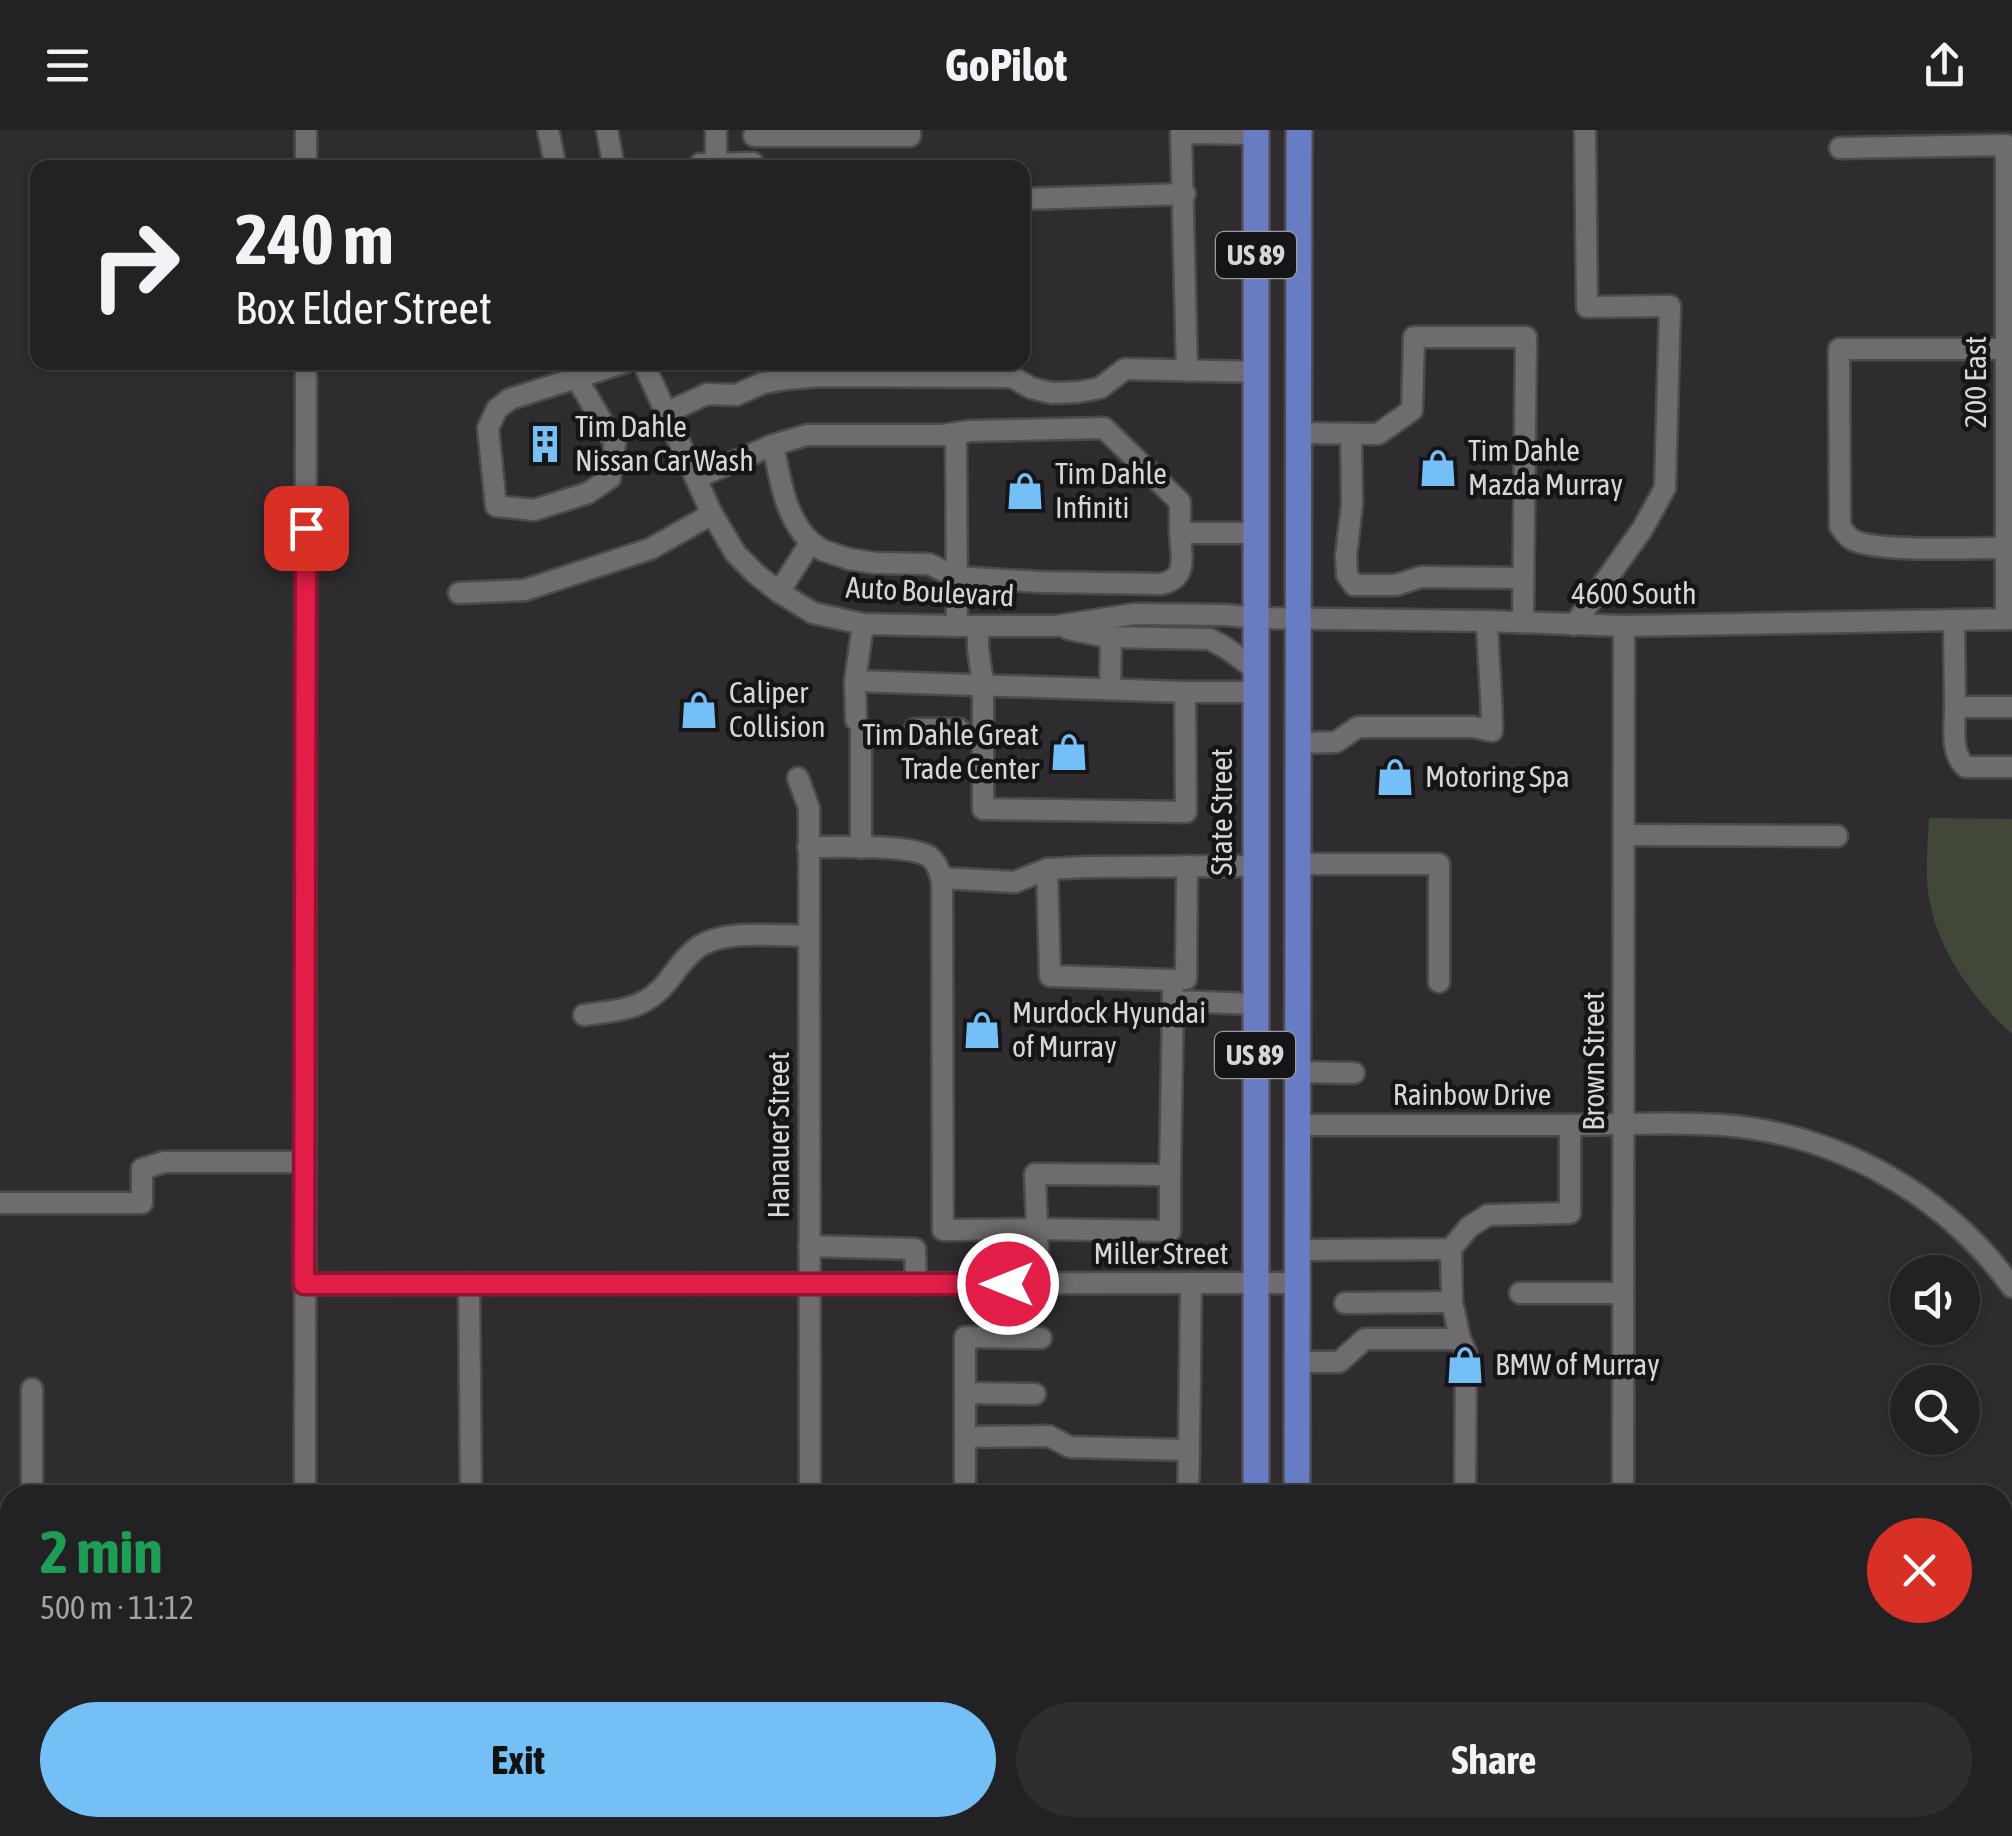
<!DOCTYPE html>
<html lang="en">
<head>
<meta charset="utf-8">
<style>
  :root { --surface:#222123; --page:#2e2e30; --text:#f1f3f6; --muted:#a2a3a6; --line:#3f3e41; --accent:#74c0f6 }
  body { margin:0; font-family:"Asap Condensed",sans-serif; background:var(--page); color:var(--text); height:100vh; display:flex; flex-direction:column; font-size:38px; white-space:nowrap }
  * { box-sizing:border-box; margin:0 }
  p { font-size:32px; color:var(--muted) }
  .icon { flex:none; width:55px; height:55px; fill:none; stroke:currentColor; stroke-width:2; stroke-linecap:round; stroke-linejoin:round }
  .map { position:relative; flex:1; overflow:hidden }
  .details { position:absolute; left:0px; top:1355px; width:2012px; height:352px; display:flex; flex-direction:column; background:var(--surface); border-radius:30px 30px 0 0; box-shadow:0 2px 8px #0004,0 0 0 2px var(--line) }
  .details>* { flex:none }
  .top-card { position:absolute; left:30px; top:30px; width:1000px; height:210px; border-radius:20px; box-shadow:0 2px 8px #0004,0 0 0 2px var(--line); background:#222123; color:var(--text); overflow:hidden }
  .controls { position:absolute; left:1890px; top:1125px; display:grid; gap:20px }
  .controls a { display:grid; place-items:center; width:90px; height:90px; border-radius:50%; background:var(--surface); box-shadow:0 2px 8px #0004,0 0 0 2px var(--line); font-size:50px }
  .pin { position:absolute; display:grid; place-items:center; width:85px; height:85px; color:#fff; margin:-42px; border-radius:20px; box-shadow:0 5px 15px #0006 }
  .me { position:absolute; width:110px; margin:-55px; rotate:270deg; stroke-linejoin:round; filter:drop-shadow(0 0 8px #0008) }
  .turn { display:flex; align-items:center; gap:35px; height:210px; padding:0 40px; font-size:45px }
  .turn .icon { width:130px; height:130px; stroke-width:2.5 }
  .turn b { display:block; font-size:70px; line-height:85px }
  .round { display:grid; place-items:center; flex:none; width:105px; height:105px; border-radius:52px; background:var(--page) }
  .headline { display:flex; align-items:center; justify-content:space-between; height:170px; padding:0 40px }
  h1 { font-size:60px; font-weight:700; line-height:75px; color:#1e9e55 }
  .button { display:flex; gap:20px; margin-top:auto; padding:20px 40px }
  .button a { flex:1; height:115px; border-radius:60px; background:var(--accent); color:#111; font-size:40px; font-weight:700; line-height:115px; text-align:center }
  .button a+a { background:var(--page); color:var(--text) }
  header { display:flex; justify-content:space-between; align-items:center; height:130px; padding:0 40px; background:var(--surface); font-size:45px; font-weight:700 }
  .map>svg:first-child { display:block }
  .park { fill:#414839 }
  .lines { fill:none; stroke-linecap:round; stroke-linejoin:round }
  .minor-casing { stroke:#4c4a4d; stroke-width:25 }
  .major-casing { stroke:#4c4a4d; stroke-width:30 }
  .minor { stroke:#6f6c70; stroke-width:20 }
  .major { stroke:#687cc3; stroke-width:25 }
  .route-casing { stroke:#92132f; stroke-width:25 }
  .route { stroke:#e11d48; stroke-width:18 }
  .labels { text-anchor:middle; stroke-width:9; stroke-linejoin:round; paint-order:stroke }
  .shield { fill:#151416; stroke:#9d9b9d; stroke-width:2.5 }
  .shield-label { font-size:28px; font-weight:bold; fill:#d7d5d7 }
  .street-label { font-size:30px; fill:#d7d5d7; stroke:#151416 }
  .poi-label { font-size:30px; fill:#d7d5d7; stroke:#151416; text-anchor:start }
</style>
</head>
<body>
<header><svg class="icon" aria-label="menu" viewBox="0 0 24 24"><path d="M4 6h16M4 12h16M4 18h16"/></svg>GoPilot<svg class="icon" aria-label="share" viewBox="0 0 24 24"><path d="M12 15V3M7 8l5-5 5 5M5 13v7h14v-7"/></svg></header>
<div class="map">
<svg width="2012" height="1706" viewBox="0 0 2012 1706">
  <rect width="100%" height="100%" fill="#2e2c2f"/>
  <!-- park -->
  <path class="park" d="M 1929,688 L 2012,689 L 2012,904 C 1968,864 1931,811 1927,751 C 1926,730 1928,708 1929,688 Z"/>
  <g class="lines">
    <!-- minor casing -->
    <g class="minor-casing">
      <g id="minor">
        <path d="M 548,0 L 556,38"/>
        <path d="M 607,0 L 614,38"/>
        <path d="M 716,0 L 716,33"/>
        <path d="M 754,6 L 910,6 L 910,0"/>
        <path d="M 1840,18 L 2006,15 L 2006,489"/>
        <path d="M 306,38 L 306,0"/>
        <path d="M 700,38 L 700,34 L 753,33"/>
        <path d="M 1022,69 L 1185,64"/>
        <path d="M 2006,219 L 1839,219 L 1840,396 C 1841,398 1848,407 1850,408 C 1870,424 1976,417 2006,418"/>
        <path d="M 643,232 L 712,384 L 736,424 L 756,444 L 779,462 L 813,483 L 863,494 L 957,496 L 1056,496 L 1134,484 L 1226,485 L 1255,488 L 1487,491 L 1624,496 L 2012,489"/>
        <path d="M 1187,241 L 1181,3 L 1256,4"/>
        <path d="M 577,249 L 615,313 L 610,348 L 588,363 L 534,380 L 496,376 L 488,298 L 497,279 L 510,269 L 626,232"/>
        <path d="M 666,283 L 707,264 L 736,265 L 763,253 L 787,249 L 821,246 L 1012,247 L 1031,258 L 1052,263 L 1078,262 L 1100,258 L 1125,239 L 1257,242"/>
        <path d="M 956,303 L 957,496"/>
        <path d="M 1299,303 L 1378,304 L 1412,280 L 1414,207 L 1526,207 L 1523,492"/>
        <path d="M 1351,304 L 1352,374 L 1346,426 L 1347,445 L 1354,455 L 1396,455 L 1421,447 L 1523,448"/>
        <path d="M 773,315 C 780,348 785,389 811,412 L 779,462"/>
        <path d="M 696,348 L 773,315 L 807,305 L 943,305 L 970,301 L 1104,298 L 1180,372 L 1180,403 L 1254,403"/>
        <path d="M 811,412 L 822,420 L 849,429 L 875,433 L 929,434 L 956,447 L 1041,452 L 1161,454 C 1189,448 1181,426 1180,403"/>
        <path d="M 459,463 L 525,460 L 650,419 L 712,384"/>
        <path d="M 1954,490 L 1955,577 L 2012,577"/>
        <path d="M 863,494 L 855,551 L 1185,562 L 1255,562"/>
        <path d="M 1574,495 L 1643,398 L 1665,358 L 1670,176 L 1587,177 L 1585,0"/>
        <path d="M 978,496 L 978,519 L 983,554 L 983,679 L 1186,682 L 1185,562"/>
        <path d="M 1068,499 L 1107,507 L 1210,509 L 1226,518 L 1255,539"/>
        <path d="M 855,551 L 856,590"/>
        <path d="M 1110,559 L 1111,507"/>
        <path d="M 1955,577 C 1955,596 1950,624 1966,637 L 2012,637"/>
        <path d="M 861,599 L 861,718"/>
        <path d="M 915,599 L 959,599"/>
        <path d="M 1299,613 L 1336,612 L 1358,597 L 1473,597 L 1492,601 C 1492,564 1488,528 1487,491"/>
        <path d="M 798,648 L 809,678 L 810,1365"/>
        <path d="M 1624,705 L 1837,706"/>
        <path d="M 808,717 C 833,717 912,714 930,727 C 937,733 942,746 942,756 L 943,1100 L 1037,1099 L 1039,1154"/>
        <path d="M 1299,734 L 1439,734 L 1439,852"/>
        <path d="M 1047,739 L 1086,737 L 1255,736"/>
        <path d="M 942,748 L 1015,752 L 1047,739 L 1050,846 L 1172,850 L 1186,849 L 1187,736"/>
        <path d="M 1173,862 L 1173,871 L 1255,874"/>
        <path d="M 584,885 C 619,880 644,881 668,851 C 677,839 687,824 700,816 C 726,799 778,806 808,806"/>
        <path d="M 1299,942 L 1354,943"/>
        <path d="M 1299,995 C 1387,995 1476,995 1564,995 C 1617,995 1671,991 1723,995 C 1837,1004 1945,1064 2012,1157"/>
        <path d="M 1170,1045 L 1170,1101 L 1037,1099 L 1035,1044 L 1170,1045 L 1173,871"/>
        <path d="M 0,1073 L 142,1073 L 142,1039 L 164,1032 L 305,1032"/>
        <path d="M 809,1116 L 915,1119 L 916,1154"/>
        <path d="M 1451,1119 L 1452,1172 L 1460,1209"/>
        <path d="M 1298,1120 L 1451,1119 L 1469,1097 L 1488,1085 L 1570,1083 L 1570,995"/>
        <path d="M 469,1153 L 471,1365"/>
        <path d="M 304,1154 L 1298,1153"/>
        <path d="M 1520,1163 L 1623,1163"/>
        <path d="M 1345,1173 L 1452,1172"/>
        <path d="M 1298,1232 L 1339,1232 L 1365,1209 L 1460,1209 L 1466,1222 L 1465,1365"/>
        <path d="M 32,1259 L 32,1365"/>
        <path d="M 965,1263 L 1035,1264"/>
        <path d="M 965,1307 L 1049,1306 L 1070,1317 L 1189,1320 L 1191,1153"/>
        <path d="M 305,1365 L 306,232"/>
        <path d="M 965,1365 L 965,1207 L 1041,1208"/>
        <path d="M 1188,1365 L 1189,1320"/>
        <path d="M 1623,1365 L 1624,496"/>
        <path d="M 2002,1391 L 2012,1389"/>
        <path d="M 2002,1438 L 2012,1436"/>
        <path d="M 305,1698 L 305,1706"/>
        <path d="M 629,1698 L 629,1706"/>
        <path d="M 1509,1698 L 1509,1706"/>
        <path d="M 102,1706 L 116,1705"/>
        <path d="M 471,1706 L 471,1698"/>
        <path d="M 809,1706 L 809,1698"/>
        <path d="M 985,1706 L 986,1698"/>
        <path d="M 1006,1706 L 1006,1698"/>
        <path d="M 1623,1706 L 1623,1698"/>
      </g>
    </g>
    <!-- major casing -->
    <g class="major-casing">
      <g id="major">
        <path d="M 1256,0 L 1256,1365"/>
        <path d="M 1297,1365 L 1299,0"/>
        <path d="M 1298,1698 L 1298,1706"/>
        <path d="M 1253,1706 L 1253,1698"/>
      </g>
    </g>
    <!-- minor -->
    <use href="#minor" class="minor"/>
    <!-- major -->
    <use href="#major" class="major"/>
  </g>
  <g class="lines">
    <!-- route casing -->
    <g class="route-casing">
      <path id="route" d="M 306,398 L 304,1154 L 1008,1154"/>
    </g>
    <!-- route -->
    <use href="#route" class="route"/>
  </g>
  <!-- icons -->
  <defs>
    <g id="building-bare" transform="scale(3)"><path d="M-4-6H4V6H1V3H-1V6H-4ZM-2.5-4.3h1.7v1.8h-1.7ZM.8-4.3h1.7v1.8H.8ZM-2.5-1h1.7V.8h-1.7ZM.8-1h1.7V.8H.8Z" fill="#74c0f6" stroke="#151416" stroke-width="2.5" paint-order="stroke"/></g>
    <g id="shop-bare" transform="scale(3)"><path d="M-5-2.5h2.3a2.7 3.5 0 0 1 5.4 0H5L5.5 6h-11ZM-1.5-2.5h3a1.5 2.3 0 0 0-3 0Z" fill="#74c0f6" stroke="#151416" stroke-width="2.5" paint-order="stroke"/></g>
  </defs>
  <g fill-rule="evenodd">
    <use href="#building-bare" x="545" y="314"/>
    <use href="#shop-bare" x="1438" y="338"/>
    <use href="#shop-bare" x="1025" y="361"/>
    <use href="#shop-bare" x="699" y="580"/>
    <use href="#shop-bare" x="1069" y="622"/>
    <use href="#shop-bare" x="1395" y="647"/>
    <use href="#shop-bare" x="982" y="900"/>
    <use href="#shop-bare" x="1465" y="1235"/>
  </g>
  <g class="labels">
    <!-- shield labels -->
    <g class="shield">
      <rect x="1216" y="102" width="80" height="46" rx="8"/>
      <rect x="1215" y="902" width="80" height="46" rx="8"/>
    </g>
    <g class="shield-label">
      <text x="1256" y="135">US 89</text>
      <text x="1255" y="935">US 89</text>
    </g>
    <!-- street labels -->
    <g class="street-label">
      <text transform="translate(1976 252) rotate(-90)" y="10">200 East</text>
      <text transform="translate(930 462) rotate(3)" y="10">Auto Boulevard</text>
      <text x="1634" y="474">4600 South</text>
      <text transform="translate(1222 682) rotate(-90)" y="10">State Street</text>
      <text transform="translate(1594 931) rotate(-90)" y="10">Brown Street</text>
      <text x="1472" y="975">Rainbow Drive</text>
      <text transform="translate(779 1005) rotate(-90)" y="10">Hanauer Street</text>
      <text x="1161" y="1134">Miller Street</text>
    </g>
    <!-- poi labels -->
    <g class="poi-label">
      <text x="575" y="307">Tim Dahle<tspan x="575" dy="34">Nissan Car Wash</tspan></text>
      <text x="1468" y="331">Tim Dahle<tspan x="1468" dy="34">Mazda Murray</tspan></text>
      <text x="1055" y="354">Tim Dahle<tspan x="1055" dy="34">Infiniti</tspan></text>
      <text x="729" y="573">Caliper<tspan x="729" dy="34">Collision</tspan></text>
      <text x="1039" y="615" text-anchor="end">Tim Dahle Great<tspan x="1039" dy="34">Trade Center</tspan></text>
      <text x="1425" y="657">Motoring Spa</text>
      <text x="1012" y="893">Murdock Hyundai<tspan x="1012" dy="34">of Murray</tspan></text>
      <text x="1495" y="1245">BMW of Murray</text>
    </g>
  </g>
</svg>
<div class="controls">
<a><svg class="icon" aria-label="sound" viewBox="0 0 24 24"><path d="M4 9h4l5-4v14l-5-4H4zM17 9q2 3 0 6"/></svg></a>
<a><svg class="icon" aria-label="search" viewBox="0 0 24 24"><circle cx="10" cy="10" r="6"/><path d="M15 15l6 6"/></svg></a>
</div>
<div class="pin" style="left:306px;top:398px;background:#d93025"><svg class="icon" aria-label="arrive" viewBox="0 0 24 24"><path d="M6 21V4h12l-3 4 3 4H6"/></svg></div>
<svg class="me" style="left:1008px;top:1154px" viewBox="-20 -20 40 40"><circle r="17" fill="#e11d48" stroke="#fff" stroke-width="3"/><path d="M0-11L8 9 0 5-8 9z" fill="#fff"/></svg>
<div class="top-card">
<div class="turn"><svg class="icon" aria-label="right" viewBox="0 0 24 24"><path d="M7 20v-9h11M14 6l5 5-5 5"/></svg><div><b>240 m</b>Box Elder Street</div></div>
</div>
<section class="details">
<div class="headline"><div><h1>2 min</h1><p>500 m · 11:12</p></div><a class="round" style="background:#d93025;color:#fff"><svg class="icon" aria-label="close" viewBox="0 0 24 24"><path d="M6 6l12 12M18 6L6 18"/></svg></a></div>
<div class="button"><a>Exit</a><a>Share</a></div>
</section>
</div>
</body>
</html>
